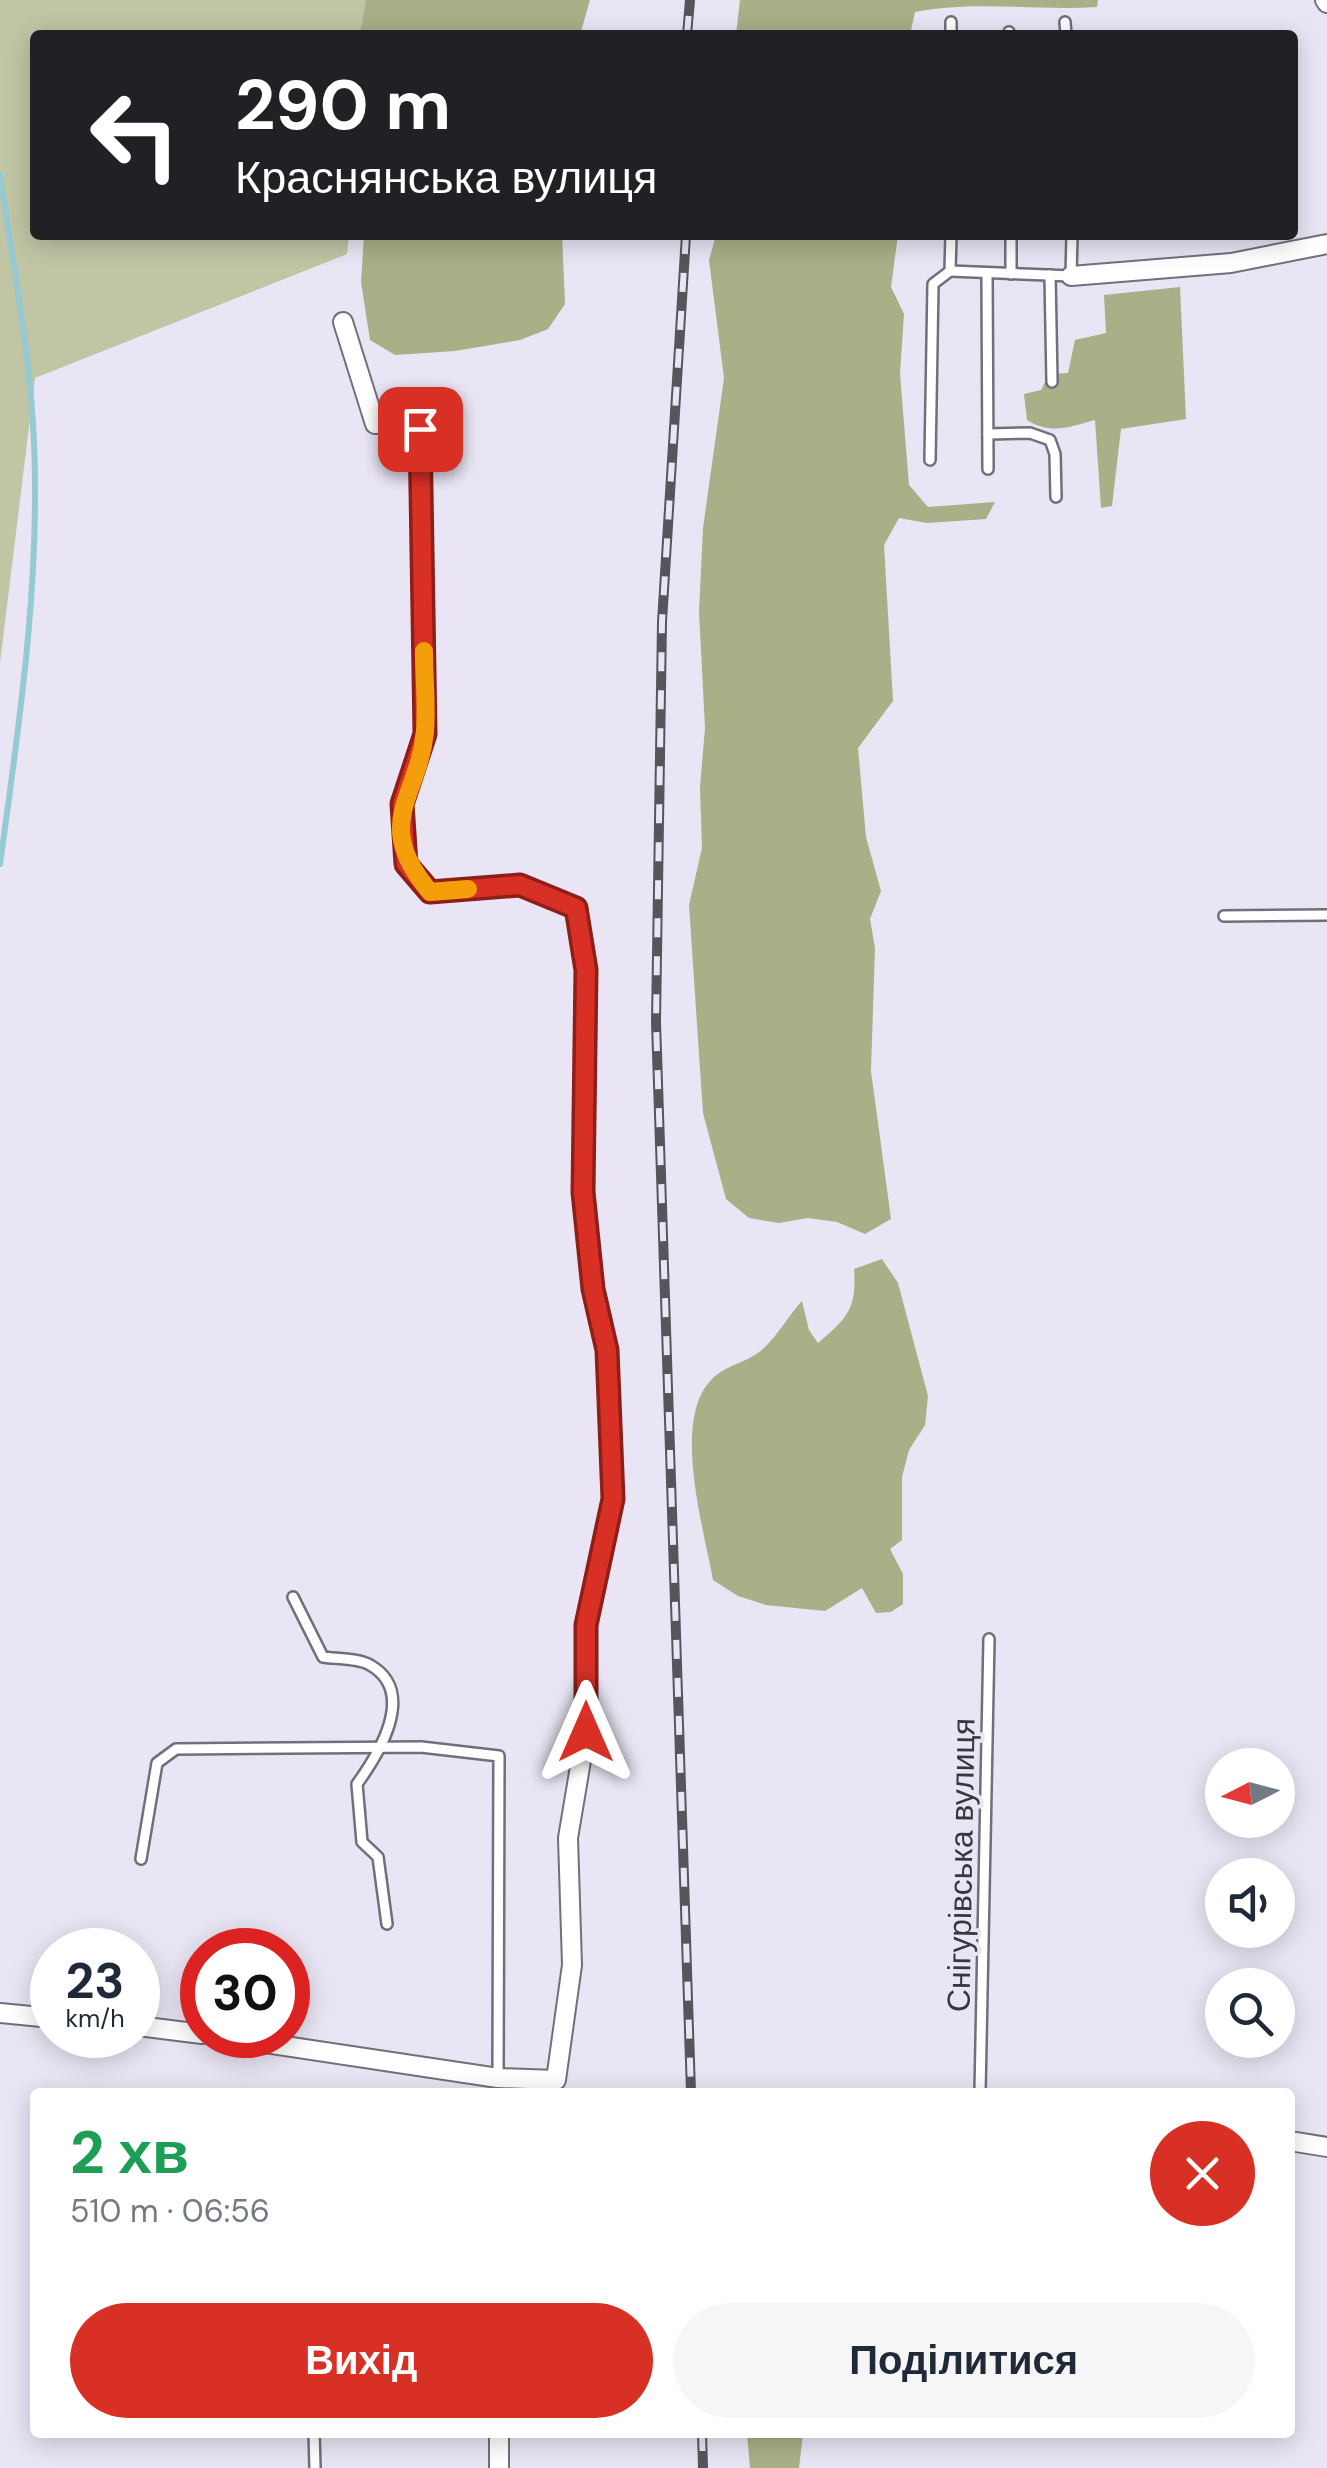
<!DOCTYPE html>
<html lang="uk">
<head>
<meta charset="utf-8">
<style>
  :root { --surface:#fff; --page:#f6f6f7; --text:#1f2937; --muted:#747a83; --accent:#d93025 }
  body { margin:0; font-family:"DM Sans",sans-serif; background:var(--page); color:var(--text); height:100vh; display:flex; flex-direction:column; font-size:38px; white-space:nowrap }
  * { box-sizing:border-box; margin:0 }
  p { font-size:32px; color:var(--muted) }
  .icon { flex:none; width:55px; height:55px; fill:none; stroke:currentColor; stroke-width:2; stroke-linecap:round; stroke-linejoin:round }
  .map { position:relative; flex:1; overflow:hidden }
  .details { position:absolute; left:30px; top:2088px; width:1265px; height:350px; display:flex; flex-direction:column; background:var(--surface); border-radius:10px; box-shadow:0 5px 25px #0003 }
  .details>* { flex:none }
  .banner { position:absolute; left:30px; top:30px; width:1268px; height:210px; border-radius:10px; box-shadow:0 5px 25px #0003; background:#202124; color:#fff; overflow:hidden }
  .needle { width:65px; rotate:264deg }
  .controls { position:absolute; left:1205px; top:1748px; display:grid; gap:20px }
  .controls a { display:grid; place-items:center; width:90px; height:90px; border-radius:50%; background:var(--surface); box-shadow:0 5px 25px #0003; font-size:50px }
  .speed { position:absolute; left:30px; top:1928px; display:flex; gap:20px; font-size:50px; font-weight:700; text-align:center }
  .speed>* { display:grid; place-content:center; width:130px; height:130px; border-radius:50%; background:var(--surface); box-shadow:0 5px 25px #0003; line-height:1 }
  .speed small { font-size:25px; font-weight:400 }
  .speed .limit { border:15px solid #d22; background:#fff; color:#111 }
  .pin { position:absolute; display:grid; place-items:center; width:85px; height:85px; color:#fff; margin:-42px; border-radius:20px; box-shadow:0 5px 15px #0006 }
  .me { position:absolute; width:110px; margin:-55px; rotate:0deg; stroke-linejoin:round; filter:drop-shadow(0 0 8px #0008) }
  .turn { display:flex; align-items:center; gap:35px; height:210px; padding:0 40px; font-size:45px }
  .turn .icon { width:130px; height:130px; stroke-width:2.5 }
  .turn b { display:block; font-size:70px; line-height:85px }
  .round { display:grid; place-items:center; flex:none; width:105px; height:105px; border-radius:52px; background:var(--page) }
  .head { display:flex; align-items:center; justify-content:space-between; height:170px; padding:0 40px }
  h1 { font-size:60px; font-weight:800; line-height:75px; color:#1e9e55 }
  .button { display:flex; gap:20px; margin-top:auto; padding:20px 40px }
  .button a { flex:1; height:115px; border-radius:60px; background:var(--accent); color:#fff; font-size:40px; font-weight:800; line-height:115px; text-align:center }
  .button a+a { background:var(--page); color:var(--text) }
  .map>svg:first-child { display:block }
  .green { fill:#c0c5a4 }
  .forest { fill:#a9af87 }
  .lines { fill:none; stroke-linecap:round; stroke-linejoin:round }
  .stream { stroke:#95cad2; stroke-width:6 }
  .service-casing { stroke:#726f7c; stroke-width:14 }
  .minor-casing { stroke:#726f7c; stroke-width:22 }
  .service { stroke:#fff; stroke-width:9 }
  .minor { stroke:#fff; stroke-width:18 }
  .rail-casing { stroke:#56555c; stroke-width:10 }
  .rail { stroke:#e9e5f4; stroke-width:6; stroke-dasharray:19; stroke-linecap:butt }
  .route-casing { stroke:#8d1f18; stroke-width:25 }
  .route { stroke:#d93025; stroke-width:18 }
  .slow { stroke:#f59e0b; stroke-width:18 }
  .labels { text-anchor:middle; stroke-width:8; stroke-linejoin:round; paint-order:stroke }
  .street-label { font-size:32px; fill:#38373d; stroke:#e9e5f4 }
</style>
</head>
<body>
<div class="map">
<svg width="1327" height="2468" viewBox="0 0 1327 2468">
  <rect width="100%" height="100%" fill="#e9e5f4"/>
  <!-- green -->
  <path class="green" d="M 0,0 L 376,0 L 372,35 L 35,35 L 35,235 L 349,235 L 347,254 L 35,378 L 0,663 Z"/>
  <!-- forest -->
  <g class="forest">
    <path d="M 366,0 L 590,0 L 580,35 L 360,35 Z"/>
    <path d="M 740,0 L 1098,0 L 1097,7 C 1036,11 975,0 915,12 L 910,35 L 736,35 Z"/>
    <path d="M 364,235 L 562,235 L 565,304 L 548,329 L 520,340 L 455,351 L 395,355 L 370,340 L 361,282 Z"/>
    <path d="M 716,235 L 898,235 L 891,287 L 904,314 L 900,374 L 909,485 L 928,507 L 995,502 L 986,519 L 927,523 L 899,518 L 884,545 L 893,701 L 858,748 L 866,837 L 881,891 L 870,919 L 875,948 L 871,1071 L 891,1219 L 865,1234 L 837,1222 L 808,1218 L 779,1223 L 749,1218 L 726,1199 L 703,1113 L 689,905 L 702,848 L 700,787 L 705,728 L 699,612 L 703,528 L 724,378 L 709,260 Z"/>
    <path d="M 1180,287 L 1186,419 L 1121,429 L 1112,506 L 1101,508 L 1095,420 C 1069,427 1051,435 1027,420 L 1024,394 L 1041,390 L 1049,374 L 1068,373 L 1075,340 L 1106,333 L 1104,295 Z"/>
    <path d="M 882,1259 L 898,1283 L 928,1396 L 925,1425 L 909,1450 L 902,1477 L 902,1540 L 890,1549 L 903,1574 L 903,1604 L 891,1612 L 876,1613 L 862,1588 L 825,1611 L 766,1605 L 738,1596 L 713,1580 C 704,1529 671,1420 712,1379 C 727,1364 748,1363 764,1348 C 778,1335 789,1315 802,1301 L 809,1330 L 818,1343 C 847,1318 857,1309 854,1269 Z"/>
    <path d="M 747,2433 L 803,2433 L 799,2468 L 750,2468 Z"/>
  </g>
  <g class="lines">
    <!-- stream -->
    <path class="stream" d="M 0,175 C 12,258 28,341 33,424 C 42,570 20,720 0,864"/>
    <!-- service casing -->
    <g class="service-casing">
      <g id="service">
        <path d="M 1065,22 L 1066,35"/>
        <path d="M 1009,32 L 1009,35"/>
        <path d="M 951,35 L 951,22"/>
        <path d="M 1011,235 L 1011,274"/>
        <path d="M 950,271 L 1071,276 L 1072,235"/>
        <path d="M 987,273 L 988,469"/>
        <path d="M 1050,275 L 1052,382"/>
        <path d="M 988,434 L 1030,433 L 1050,440 L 1055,454 L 1056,497"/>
        <path d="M 930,460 L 933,284 L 950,271 L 951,235"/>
        <path d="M 1224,916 L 1327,915"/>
        <path d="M 293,1597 L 323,1657 C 336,1659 359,1658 370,1665 C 418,1692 378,1755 357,1784 L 362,1842 L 378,1857 L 387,1924"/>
        <path d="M 141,1859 L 157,1763 L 176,1749 L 421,1747 L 499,1756 L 498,2078"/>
        <path d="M 980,2092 L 989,1639"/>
        <path d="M 314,2432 L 315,2468"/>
      </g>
    </g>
    <!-- minor casing -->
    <g class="minor-casing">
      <g id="minor">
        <path d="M 1325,0 L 1327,3"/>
        <path d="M 1071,276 L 1231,263 L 1327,244"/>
        <path d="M 0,2013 L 52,2018"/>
        <path d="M 138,2026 L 202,2034"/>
        <path d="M 212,2035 L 498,2078 L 556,2080 L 572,1965 L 568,1838 L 586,1731 L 586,1625 L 613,1499 L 607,1350 L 593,1289 L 583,1192 L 586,970 L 576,908 L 520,885 L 430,892 L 406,864 L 401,804 L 425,734 L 420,429 L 401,422 L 375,424 L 343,322"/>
        <path d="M 1290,2141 L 1327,2147"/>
        <path d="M 499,2432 L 499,2468"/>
      </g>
    </g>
    <!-- service -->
    <use href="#service" class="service"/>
    <!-- minor -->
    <use href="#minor" class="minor"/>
    <!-- rail casing -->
    <g class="rail-casing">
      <g id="rail">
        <path d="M 687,35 L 690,0"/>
        <path d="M 686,235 L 662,622 L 656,1022 L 691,2092"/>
        <path d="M 702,2432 L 703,2468"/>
      </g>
    </g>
    <!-- rail -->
    <use href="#rail" class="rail"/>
  </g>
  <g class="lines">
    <!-- route casing -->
    <g class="route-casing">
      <path id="route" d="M 420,429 L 425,734 L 402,804 L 406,864 L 430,892 L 520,885 L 576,908 L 586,970 L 583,1192 L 593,1289 L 607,1350 L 613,1499 L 586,1625 L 586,1732"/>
    </g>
    <!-- route -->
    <use href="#route" class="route"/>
    <!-- slow -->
    <path class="slow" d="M 424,651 C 424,677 427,705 425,731 C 419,798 371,822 430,892 L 468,889"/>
  </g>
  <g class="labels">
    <!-- street labels -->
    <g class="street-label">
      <text transform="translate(961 1865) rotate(-89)" y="11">Снігурівська вулиця</text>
    </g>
  </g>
</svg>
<div class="controls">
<a><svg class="needle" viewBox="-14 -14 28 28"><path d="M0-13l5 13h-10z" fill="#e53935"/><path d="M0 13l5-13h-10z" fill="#747a83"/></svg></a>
<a><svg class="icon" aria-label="sound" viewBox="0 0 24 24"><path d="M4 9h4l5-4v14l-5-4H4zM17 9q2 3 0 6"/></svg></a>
<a><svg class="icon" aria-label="search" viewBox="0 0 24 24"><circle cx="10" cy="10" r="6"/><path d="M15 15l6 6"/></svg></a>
</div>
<div class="speed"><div>23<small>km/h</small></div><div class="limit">30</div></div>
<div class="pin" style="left:420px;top:429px;background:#d93025"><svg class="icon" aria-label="arrive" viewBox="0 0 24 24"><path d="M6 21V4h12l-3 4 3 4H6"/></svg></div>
<svg class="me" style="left:586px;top:1732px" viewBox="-20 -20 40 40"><path d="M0-17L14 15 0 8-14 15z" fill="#d93025" stroke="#fff" stroke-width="4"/></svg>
<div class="banner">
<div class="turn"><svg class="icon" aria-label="left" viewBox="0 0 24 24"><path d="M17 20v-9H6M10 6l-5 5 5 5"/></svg><div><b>290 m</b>Краснянська вулиця</div></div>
</div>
<section class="details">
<div class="head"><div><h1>2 хв</h1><p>510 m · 06:56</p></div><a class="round" style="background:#d93025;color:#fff"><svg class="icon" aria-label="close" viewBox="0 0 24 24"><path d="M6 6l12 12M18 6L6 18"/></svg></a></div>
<div class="button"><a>Вихід</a><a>Поділитися</a></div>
</section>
</div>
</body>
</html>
